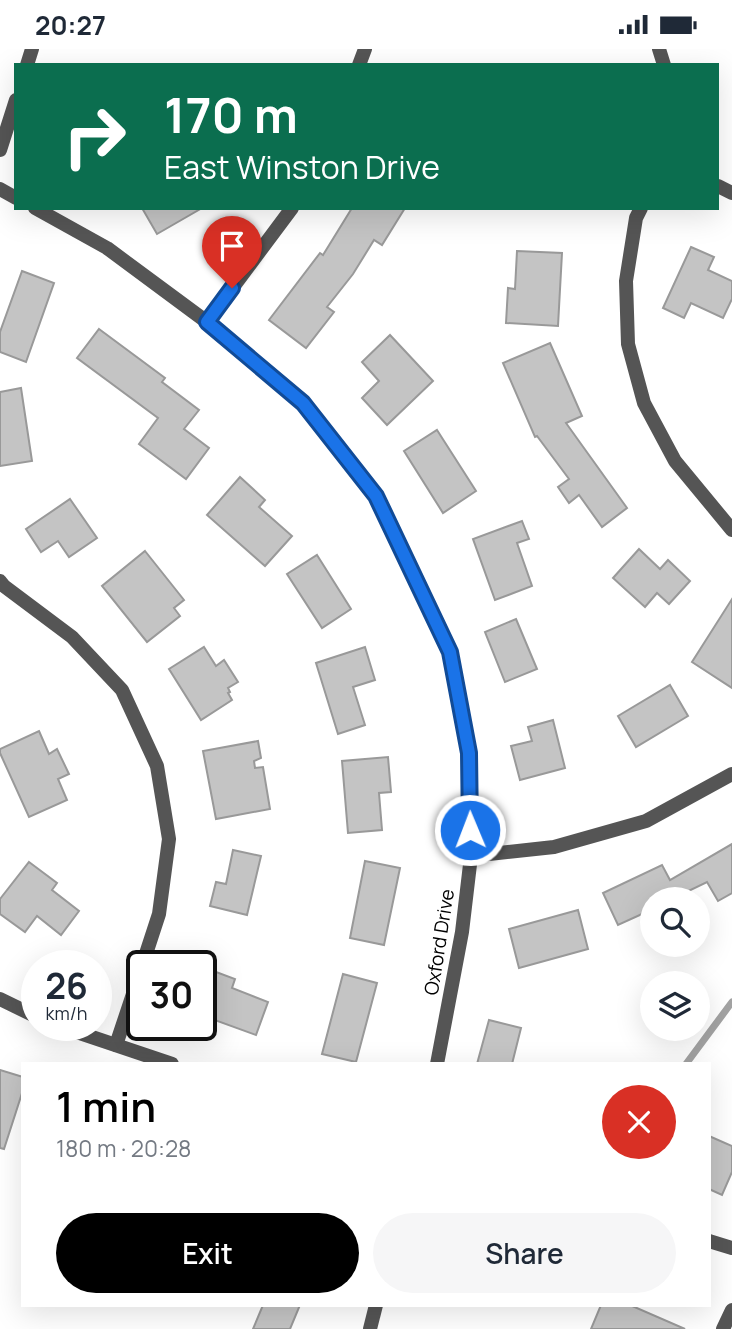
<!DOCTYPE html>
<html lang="en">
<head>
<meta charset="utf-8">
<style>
  :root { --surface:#fff; --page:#f6f6f7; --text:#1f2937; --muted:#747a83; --accent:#000 }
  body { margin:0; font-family:Manrope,sans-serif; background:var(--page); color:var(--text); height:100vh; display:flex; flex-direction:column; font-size:26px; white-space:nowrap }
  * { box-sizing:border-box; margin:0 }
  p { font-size:23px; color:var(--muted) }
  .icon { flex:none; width:38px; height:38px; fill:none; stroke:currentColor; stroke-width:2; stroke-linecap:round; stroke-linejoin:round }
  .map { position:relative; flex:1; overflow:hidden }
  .sheet { position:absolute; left:21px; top:1013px; width:690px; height:245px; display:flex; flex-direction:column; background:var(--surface); border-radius:0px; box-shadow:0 7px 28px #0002 }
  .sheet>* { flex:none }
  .guide { position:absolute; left:14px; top:14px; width:705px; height:147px; border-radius:0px; box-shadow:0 7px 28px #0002; background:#0b6e4f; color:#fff; overflow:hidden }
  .buttons { position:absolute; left:640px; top:838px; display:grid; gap:14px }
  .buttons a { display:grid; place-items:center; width:70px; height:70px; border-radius:50%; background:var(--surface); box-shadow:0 7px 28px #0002; font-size:35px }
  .speed { position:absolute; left:21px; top:901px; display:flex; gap:14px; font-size:35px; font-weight:700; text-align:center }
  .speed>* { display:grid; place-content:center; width:91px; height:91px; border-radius:50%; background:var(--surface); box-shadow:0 7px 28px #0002; line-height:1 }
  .speed small { font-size:18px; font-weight:400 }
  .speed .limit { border:4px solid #111; border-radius:10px; background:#fff; color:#111 }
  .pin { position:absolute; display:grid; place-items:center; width:60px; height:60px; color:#fff; margin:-72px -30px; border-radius:50% 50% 50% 0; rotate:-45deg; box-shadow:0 0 7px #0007 }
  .pin .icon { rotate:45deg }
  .me { position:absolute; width:77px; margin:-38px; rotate:359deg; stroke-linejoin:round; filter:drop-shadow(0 0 5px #0008) }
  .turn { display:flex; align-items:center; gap:24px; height:147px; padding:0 35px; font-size:32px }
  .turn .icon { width:91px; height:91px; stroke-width:2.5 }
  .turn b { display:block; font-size:49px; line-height:60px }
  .round { display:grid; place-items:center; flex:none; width:74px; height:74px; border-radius:37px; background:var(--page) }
  .overview { display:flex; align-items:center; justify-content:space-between; height:119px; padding:0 35px }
  h1 { font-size:42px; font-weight:600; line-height:52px; color:var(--accent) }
  .cta { display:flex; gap:14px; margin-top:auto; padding:14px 35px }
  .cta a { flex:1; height:80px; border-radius:42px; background:var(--accent); color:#fff; font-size:28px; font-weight:600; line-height:80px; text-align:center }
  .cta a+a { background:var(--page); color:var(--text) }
  .status { display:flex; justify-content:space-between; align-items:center; height:49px; padding:0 35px; background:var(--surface); direction:ltr }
  .status svg { height:19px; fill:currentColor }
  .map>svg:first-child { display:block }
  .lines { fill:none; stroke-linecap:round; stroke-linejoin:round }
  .stream { stroke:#a3a3a3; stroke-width:7 }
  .building { fill:#c4c4c4; stroke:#999; stroke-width:2 }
  .street { stroke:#555; stroke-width:14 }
  .route-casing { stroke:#114b97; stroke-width:18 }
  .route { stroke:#1a73e8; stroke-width:12 }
  .labels { text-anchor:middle; stroke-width:7; stroke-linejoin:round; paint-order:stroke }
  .street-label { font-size:19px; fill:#000; stroke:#fff }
</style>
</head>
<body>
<div class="status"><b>20:27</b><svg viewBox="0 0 49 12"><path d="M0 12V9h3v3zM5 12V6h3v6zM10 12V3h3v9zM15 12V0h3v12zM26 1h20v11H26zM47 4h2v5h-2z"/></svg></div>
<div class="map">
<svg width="732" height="1280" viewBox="0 0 732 1280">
  <rect width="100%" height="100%" fill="#fff"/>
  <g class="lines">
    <!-- stream -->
    <path class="stream" d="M 686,1015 L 732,953"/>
  </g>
  <!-- building -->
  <g class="building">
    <path d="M 142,159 L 202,159 L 157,185 Z"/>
    <path d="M 352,159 L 405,159 L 382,196 L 374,191 L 353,225 L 327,258 L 334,263 L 306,299 L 269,271 L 320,204 L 323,206 Z"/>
    <path d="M 691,198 L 714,208 L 708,221 L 732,232 L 732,250 L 723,269 L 691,254 L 684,269 L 663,259 Z"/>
    <path d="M 517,202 L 562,204 L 558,277 L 506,274 L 508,239 L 515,240 Z"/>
    <path d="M 22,222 L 54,234 L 26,313 L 0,303 L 0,283 Z"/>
    <path d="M 99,280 L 165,329 L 162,333 L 199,361 L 184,380 L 209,399 L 186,430 L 139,395 L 158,369 L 77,309 Z"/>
    <path d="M 390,286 L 433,332 L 387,376 L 362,349 L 379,332 L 362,313 Z"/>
    <path d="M 550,294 L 582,367 L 566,374 L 627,459 L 602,478 L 579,446 L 569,454 L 558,438 L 569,430 L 537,387 L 535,388 L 503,314 Z"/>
    <path d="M 21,339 L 32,412 L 0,417 L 0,343 Z"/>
    <path d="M 437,381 L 476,442 L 443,464 L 404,402 Z"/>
    <path d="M 240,428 L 265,451 L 259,458 L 292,487 L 265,517 L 207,466 Z"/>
    <path d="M 70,450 L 97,489 L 69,508 L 58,492 L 41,503 L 26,480 Z"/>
    <path d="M 522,472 L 529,490 L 517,494 L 532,537 L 495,551 L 473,490 Z"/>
    <path d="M 639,500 L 660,520 L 668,511 L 690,532 L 669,555 L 657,544 L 645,558 L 613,529 Z"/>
    <path d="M 145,502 L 184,551 L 174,559 L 180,567 L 147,593 L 102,537 Z"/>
    <path d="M 317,506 L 351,560 L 322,579 L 287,525 Z"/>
    <path d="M 732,550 L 732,639 L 692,613 Z"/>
    <path d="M 516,570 L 537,620 L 505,633 L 485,583 Z"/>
    <path d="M 204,598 L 216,617 L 224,611 L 238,633 L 228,639 L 230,643 L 228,644 L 232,651 L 201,671 L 169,620 Z"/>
    <path d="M 365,598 L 375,631 L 353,638 L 365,676 L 338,685 L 316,614 Z"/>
    <path d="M 670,636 L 688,667 L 636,698 L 618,667 Z"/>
    <path d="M 553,671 L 565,719 L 520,731 L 511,697 L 532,692 L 528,678 Z"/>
    <path d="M 39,682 L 49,705 L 57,700 L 69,725 L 58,730 L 67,751 L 29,768 L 0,704 L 0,700 Z"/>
    <path d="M 258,692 L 261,709 L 254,712 L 255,719 L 263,718 L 270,760 L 216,770 L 203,702 Z"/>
    <path d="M 388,708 L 391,743 L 379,744 L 382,781 L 348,784 L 342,712 Z"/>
    <path d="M 732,795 L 732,844 L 718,852 L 707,833 L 678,847 L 679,850 L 653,850 L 653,860 L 618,876 L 603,844 L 662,816 L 670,831 Z"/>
    <path d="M 233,801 L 261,807 L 247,866 L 210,857 L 216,833 L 226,835 Z"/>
    <path d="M 365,812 L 400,819 L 384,896 L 350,889 Z"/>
    <path d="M 29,813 L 57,834 L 52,841 L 79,862 L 61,886 L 37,867 L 25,883 L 0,865 L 0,850 Z"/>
    <path d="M 578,861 L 588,900 L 519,919 L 509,880 Z"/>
    <path d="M 216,923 L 235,930 L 232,939 L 268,953 L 256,986 L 201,966 L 201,961 Z"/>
    <path d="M 343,925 L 377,934 L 356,1013 L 322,1005 Z"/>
    <path d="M 489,971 L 521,979 L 512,1015 L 477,1015 Z"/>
    <path d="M 0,1021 L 23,1028 L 23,1041 L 4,1100 L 0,1099 Z"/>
    <path d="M 709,1087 L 732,1097 L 732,1123 L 722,1146 L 709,1140 Z"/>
    <path d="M 263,1256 L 300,1256 L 290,1280 L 253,1280 Z"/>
    <path d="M 601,1256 L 630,1256 L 685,1280 L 591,1280 Z"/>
  </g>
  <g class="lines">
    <!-- street -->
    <g class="street">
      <path d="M 659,0 L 664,16"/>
      <path d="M 27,16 L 32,0"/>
      <path d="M 359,16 L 365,0"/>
      <path d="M 0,101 L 16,51"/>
      <path d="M 718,137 L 732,144"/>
      <path d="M 0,140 L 16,149"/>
      <path d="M 35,159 L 107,199 L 207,273 L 303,354 L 376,447 L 450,603 L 469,703 L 471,807 L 462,883 L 437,1015"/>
      <path d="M 641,159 L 636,169 L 626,232 L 628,295 L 644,354 L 675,412 L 732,481"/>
      <path d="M 207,273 L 292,159"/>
      <path d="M 0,532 L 4,537 L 72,588 L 122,641 L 157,717 L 169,790 L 159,865 L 142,917"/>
      <path d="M 471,807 L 554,798 L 646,772 L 732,725"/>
      <path d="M 0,950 L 37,968"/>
      <path d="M 56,976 L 172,1015"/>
      <path d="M 116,996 L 142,918"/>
      <path d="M 709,1192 L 732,1199"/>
      <path d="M 370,1280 L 376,1256"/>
      <path d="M 723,1280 L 732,1261"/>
    </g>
  </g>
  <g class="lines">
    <!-- route casing -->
    <g class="route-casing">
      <path id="route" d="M 232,239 L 207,273 L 303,354 L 376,447 L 450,603 L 469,704 L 470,781"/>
    </g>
    <!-- route -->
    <use href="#route" class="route"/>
  </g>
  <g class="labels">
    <!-- street labels -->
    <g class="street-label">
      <text transform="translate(439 893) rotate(-81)" y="7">Oxford Drive</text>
    </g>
  </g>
</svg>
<div class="buttons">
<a><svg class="icon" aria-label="search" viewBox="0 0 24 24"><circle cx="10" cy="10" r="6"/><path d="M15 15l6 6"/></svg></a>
<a><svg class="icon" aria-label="layers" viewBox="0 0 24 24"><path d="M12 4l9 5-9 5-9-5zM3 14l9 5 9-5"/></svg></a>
</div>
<div class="speed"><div>26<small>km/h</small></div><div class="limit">30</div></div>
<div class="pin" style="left:232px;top:239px;background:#d93025"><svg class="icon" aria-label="arrive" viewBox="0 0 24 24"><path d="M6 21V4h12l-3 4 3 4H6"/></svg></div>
<svg class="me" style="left:470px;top:781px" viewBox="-20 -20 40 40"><circle r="17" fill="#1a73e8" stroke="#fff" stroke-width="3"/><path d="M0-11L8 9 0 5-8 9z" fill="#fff"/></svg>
<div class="guide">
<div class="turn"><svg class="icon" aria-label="right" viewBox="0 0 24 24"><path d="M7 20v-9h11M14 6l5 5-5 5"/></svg><div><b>170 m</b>East Winston Drive</div></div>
</div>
<section class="sheet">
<div class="overview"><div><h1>1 min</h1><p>180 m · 20:28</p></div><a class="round" style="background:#d93025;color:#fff"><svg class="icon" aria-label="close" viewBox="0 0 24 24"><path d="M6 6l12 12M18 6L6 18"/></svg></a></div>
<div class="cta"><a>Exit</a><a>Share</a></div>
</section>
</div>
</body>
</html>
